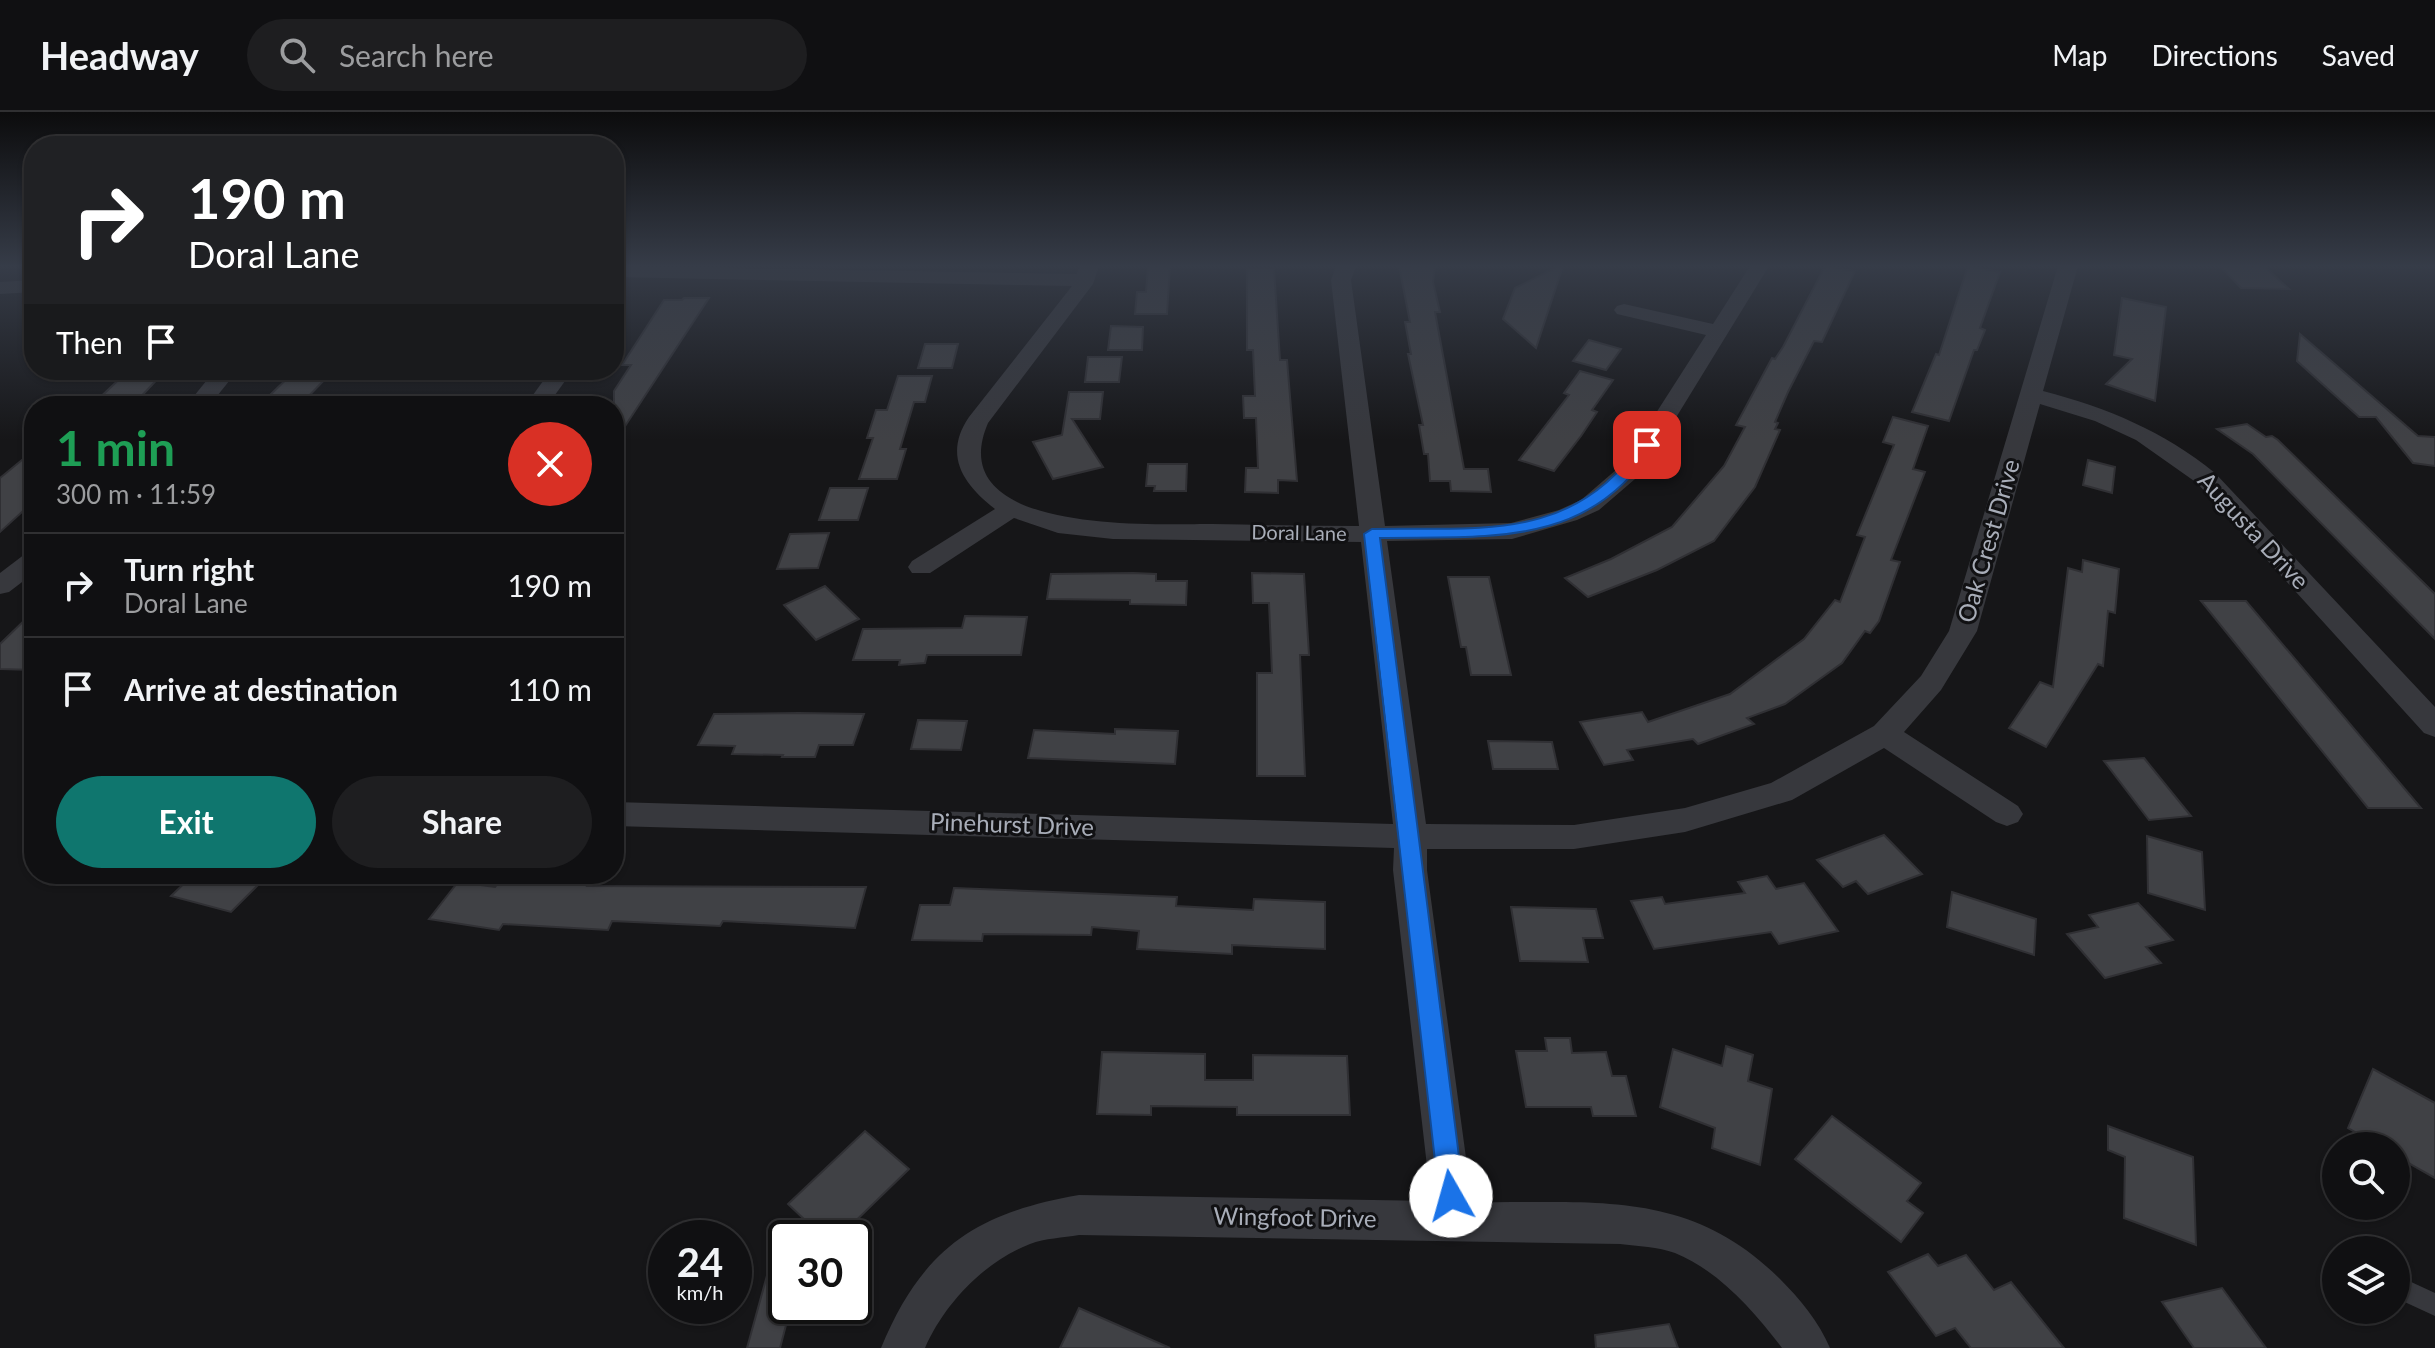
<!DOCTYPE html>
<html lang="en">
<head>
<meta charset="utf-8">
<style>
  :root { --surface:#101012; --page:#1e1e20; --text:#f1f3f6; --muted:#9c9d9f; --line:#303032; --accent:#0f766e }
  body { margin:0; font-family:Lato,sans-serif; background:var(--page); color:var(--text); height:100vh; display:flex; flex-direction:column; font-size:30px; white-space:nowrap }
  * { box-sizing:border-box; margin:0 }
  p { font-size:26px; color:var(--muted) }
  .icon { flex:none; width:44px; height:44px; fill:none; stroke:currentColor; stroke-width:2; stroke-linecap:round; stroke-linejoin:round }
  .map { position:relative; flex:1; overflow:hidden }
  .side { position:absolute; left:24px; top:284px; width:600px; height:488px; display:flex; flex-direction:column; background:var(--surface); border-radius:32px; box-shadow:0 2px 6px #0004,0 0 0 2px var(--line) }
  .side>* { flex:none }
  .guide { position:absolute; left:24px; top:24px; width:600px; height:244px; border-radius:32px; box-shadow:0 2px 6px #0004,0 0 0 2px var(--line); background:#202124; color:#fff; overflow:hidden }
  .buttons { position:absolute; left:2322px; top:1020px; display:grid; gap:16px }
  .buttons a { display:grid; place-items:center; width:88px; height:88px; border-radius:50%; background:var(--surface); box-shadow:0 2px 6px #0004,0 0 0 2px var(--line); font-size:40px }
  .speed { position:absolute; left:648px; top:1108px; display:flex; gap:16px; font-size:40px; font-weight:700; text-align:center }
  .speed>* { display:grid; place-content:center; width:104px; height:104px; border-radius:50%; background:var(--surface); box-shadow:0 2px 6px #0004,0 0 0 2px var(--line); line-height:1 }
  .speed small { font-size:20px; font-weight:400 }
  .speed .limit { border:4px solid #111; border-radius:12px; background:#fff; color:#111 }
  .pin { position:absolute; display:grid; place-items:center; width:68px; height:68px; color:#fff; margin:-34px; border-radius:16px; box-shadow:0 4px 12px #0006 }
  .me { position:absolute; width:88px; margin:-44px; rotate:353deg; stroke-linejoin:round; filter:drop-shadow(0 0 6px #0008) }
  .turn { display:flex; align-items:center; gap:28px; height:168px; padding:0 32px; font-size:36px }
  .turn .icon { width:104px; height:104px; stroke-width:2.5 }
  .turn b { display:block; font-size:56px; line-height:68px }
  .then { display:flex; align-items:center; height:76px; padding:0 32px; background:#0003; gap:16px; font-size:30px }
  .round { display:grid; place-items:center; flex:none; width:84px; height:84px; border-radius:42px; background:var(--page) }
  .overview { display:flex; align-items:center; justify-content:space-between; height:136px; padding:0 32px }
  h1 { font-size:48px; font-weight:700; line-height:60px; color:#1e9e55 }
  .primary-button { display:flex; gap:16px; margin-top:auto; padding:16px 32px }
  .primary-button a { flex:1; height:92px; border-radius:48px; background:var(--accent); color:#fff; font-size:32px; font-weight:700; line-height:92px; text-align:center }
  .primary-button a+a { background:var(--page); color:var(--text) }
  ul { padding:0; list-style:none }
  li { display:flex; align-items:center; gap:24px; height:104px; padding:0 32px; border-top:2px solid var(--line) }
  li div { flex:1 }
  li b { display:block; font-size:30px }
  li em { font-style:normal }
  header { display:flex; align-items:center; gap:48px; box-sizing:border-box; height:112px; padding:0 40px; background:var(--surface); border-bottom:2px solid var(--line) }
  header strong { font-size:38px }
  nav { display:flex; gap:44px; margin-inline-start:auto; font-size:28px }
  .search { width:560px; height:72px; background:var(--page); display:flex; align-items:center; gap:20px; box-sizing:border-box; padding:0 28px; border-radius:44px; color:var(--muted); font-size:30px }
  .map>svg:first-child { display:block }
  .building { fill:#404145; stroke:#303034; stroke-width:2 }
  .lines { fill:none; stroke-linecap:round; stroke-linejoin:round }
  .lane { fill:#37383d; fill-rule:evenodd }
  .street { fill:#37383d; fill-rule:evenodd }
  .route { fill:#1a73e8; stroke:#114b97; stroke-width:2 }
  .labels { text-anchor:middle; stroke-width:6; stroke-linejoin:round; paint-order:stroke }
  .far-street-label { font-size:20px; fill:#a8adb8; stroke:#111113 }
  .street-label { font-size:24px; fill:#a8adb8; stroke:#111113 }
</style>
</head>
<body>
<header>
<strong>Headway</strong>
<div class="search"><svg class="icon" aria-label="search" viewBox="0 0 24 24"><circle cx="10" cy="10" r="6"/><path d="M15 15l6 6"/></svg>Search here</div>
<nav><a>Map</a><a>Directions</a><a>Saved</a></nav>
</header>
<div class="map">
<svg width="2435" height="1236" viewBox="0 0 2435 1236">
  <rect width="100%" height="100%" fill="#161618"/>
  <!-- building -->
  <g class="building">
    <path d="M 1148,154 L 1170,154 L 1167,202 L 1135,202 L 1137,180 L 1146,180 Z"/>
    <path d="M 1399,154 L 1435,154 L 1433,170 L 1440,200 L 1435,200 L 1464,357 L 1488,357 L 1491,380 L 1451,379 L 1450,369 L 1430,369 L 1428,342 L 1424,342 L 1419,313 L 1423,313 L 1408,242 L 1411,242 L 1405,210 L 1410,210 Z"/>
    <path d="M 1559,154 L 1563,154 L 1536,236 L 1503,207 L 1515,176 Z"/>
    <path d="M 1825,154 L 1855,159 L 1822,230 L 1814,229 L 1788,280 L 1775,310 L 1778,311 L 1775,317 L 1780,318 L 1755,375 L 1714,429 L 1657,458 L 1588,485 L 1565,466 L 1611,447 L 1672,415 L 1724,354 L 1745,315 L 1736,313 L 1772,246 L 1775,247 L 1783,235 Z"/>
    <path d="M 1968,154 L 2000,160 L 1980,216 L 1985,218 L 1977,238 L 1974,238 L 1949,309 L 1912,300 L 1936,242 L 1939,243 Z"/>
    <path d="M 2220,154 L 2264,154 L 2289,177 L 2241,176 Z"/>
    <path d="M 1247,157 L 1274,157 L 1280,248 L 1287,248 L 1297,369 L 1278,368 L 1278,381 L 1245,380 L 1246,356 L 1258,356 L 1256,306 L 1244,306 L 1243,284 L 1255,284 L 1253,238 L 1247,238 Z"/>
    <path d="M 684,186 L 709,186 L 614,331 L 614,279 L 631,253 L 622,253 L 664,188 L 682,188 Z"/>
    <path d="M 2122,186 L 2166,195 L 2155,289 L 2106,272 L 2132,247 L 2114,243 Z"/>
    <path d="M 1111,214 L 1143,215 L 1142,238 L 1108,238 Z"/>
    <path d="M 2300,222 L 2418,324 L 2435,325 L 2435,354 L 2413,351 L 2376,305 L 2359,305 L 2297,249 Z"/>
    <path d="M 1589,228 L 1621,237 L 1606,258 L 1573,249 Z"/>
    <path d="M 925,232 L 958,232 L 952,256 L 918,256 Z"/>
    <path d="M 1088,245 L 1122,245 L 1119,270 L 1085,270 Z"/>
    <path d="M 129,258 L 166,258 L 134,292 L 91,294 Z"/>
    <path d="M 296,258 L 334,258 L 299,294 L 265,294 L 275,285 L 268,285 Z"/>
    <path d="M 1580,259 L 1613,268 L 1592,298 L 1597,300 L 1581,324 L 1554,359 L 1519,348 L 1569,283 L 1564,281 Z"/>
    <path d="M 898,264 L 932,264 L 925,290 L 914,290 L 900,337 L 906,337 L 897,367 L 859,367 L 873,326 L 867,326 L 876,298 L 887,298 Z"/>
    <path d="M 1069,280 L 1103,280 L 1100,307 L 1072,307 L 1103,355 L 1053,367 L 1033,330 L 1062,323 Z"/>
    <path d="M 1893,305 L 1928,314 L 1913,357 L 1925,360 L 1891,448 L 1900,450 L 1879,509 L 1870,521 L 1865,519 L 1842,551 L 1785,592 L 1747,606 L 1754,612 L 1698,632 L 1693,627 L 1627,638 L 1633,648 L 1604,653 L 1580,610 L 1642,600 L 1648,610 L 1730,582 L 1804,527 L 1835,488 L 1840,490 L 1865,425 L 1857,423 L 1894,333 L 1883,330 Z"/>
    <path d="M 2247,312 L 2266,325 L 2272,324 L 2278,328 L 2435,482 L 2435,527 L 2253,342 L 2217,317 Z"/>
    <path d="M 34,338 L 34,389 L 0,420 L 0,366 Z"/>
    <path d="M 2088,348 L 2115,355 L 2112,381 L 2083,373 Z"/>
    <path d="M 1148,352 L 1187,352 L 1186,379 L 1154,379 L 1155,374 L 1146,374 Z"/>
    <path d="M 830,376 L 868,376 L 858,408 L 819,408 Z"/>
    <path d="M 829,421 L 818,456 L 777,457 L 790,422 Z"/>
    <path d="M 2083,448 L 2119,457 L 2115,501 L 2108,499 L 2103,554 L 2098,552 L 2046,635 L 2009,616 L 2040,570 L 2053,575 L 2068,456 L 2082,460 Z"/>
    <path d="M 1133,461 L 1156,462 L 1156,469 L 1187,469 L 1186,493 L 1130,492 L 1130,488 L 1047,487 L 1051,462 Z"/>
    <path d="M 1252,461 L 1304,462 L 1309,543 L 1300,543 L 1305,664 L 1257,664 L 1257,561 L 1272,561 L 1269,491 L 1253,491 Z"/>
    <path d="M 1448,465 L 1489,465 L 1511,563 L 1471,563 L 1466,535 L 1461,535 Z"/>
    <path d="M 825,474 L 859,507 L 816,528 L 784,493 Z"/>
    <path d="M 2201,489 L 2246,489 L 2421,696 L 2368,696 Z"/>
    <path d="M 34,499 L 34,558 L 0,557 L 0,532 Z"/>
    <path d="M 965,504 L 1027,505 L 1021,543 L 927,543 L 925,551 L 899,553 L 900,548 L 853,548 L 863,517 L 962,516 Z"/>
    <path d="M 714,602 L 799,601 L 864,602 L 853,633 L 819,633 L 815,645 L 782,645 L 783,643 L 732,642 L 735,634 L 698,633 Z"/>
    <path d="M 918,608 L 967,609 L 961,638 L 911,637 Z"/>
    <path d="M 1115,617 L 1178,619 L 1175,652 L 1028,646 L 1034,618 L 1115,622 Z"/>
    <path d="M 1488,629 L 1552,630 L 1558,657 L 1493,657 Z"/>
    <path d="M 2144,646 L 2191,704 L 2149,708 L 2104,649 Z"/>
    <path d="M 1884,723 L 1922,762 L 1868,782 L 1856,769 L 1843,775 L 1817,748 Z"/>
    <path d="M 2147,724 L 2202,740 L 2205,798 L 2148,781 Z"/>
    <path d="M 194,762 L 269,762 L 231,800 L 171,784 Z"/>
    <path d="M 505,762 L 589,768 L 587,774 L 866,775 L 855,816 L 723,809 L 720,814 L 612,809 L 608,818 L 503,812 L 499,818 L 429,807 L 458,770 L 495,775 Z"/>
    <path d="M 1767,764 L 1776,777 L 1804,771 L 1838,819 L 1779,832 L 1771,820 L 1654,837 L 1631,789 L 1662,785 L 1665,792 L 1745,781 L 1738,770 Z"/>
    <path d="M 954,776 L 1177,785 L 1176,794 L 1253,798 L 1254,787 L 1325,790 L 1325,837 L 1232,833 L 1232,842 L 1137,837 L 1139,819 L 1092,815 L 1091,823 L 983,822 L 982,829 L 912,828 L 920,793 L 950,793 Z"/>
    <path d="M 1952,780 L 2036,807 L 2034,843 L 1947,815 Z"/>
    <path d="M 2138,791 L 2173,828 L 2146,835 L 2161,851 L 2105,866 L 2067,822 L 2098,815 L 2089,803 Z"/>
    <path d="M 1511,795 L 1596,797 L 1603,826 L 1583,826 L 1588,850 L 1520,849 Z"/>
    <path d="M 1545,926 L 1570,926 L 1572,941 L 1606,940 L 1612,964 L 1626,964 L 1636,1004 L 1593,1004 L 1591,995 L 1526,995 L 1516,939 L 1547,939 Z"/>
    <path d="M 1726,934 L 1753,943 L 1748,969 L 1772,977 L 1760,1053 L 1712,1036 L 1715,1016 L 1660,995 L 1673,937 L 1722,954 Z"/>
    <path d="M 1102,940 L 1205,942 L 1205,968 L 1253,968 L 1253,943 L 1347,944 L 1350,1003 L 1237,1003 L 1237,995 L 1151,994 L 1151,1003 L 1097,1002 Z"/>
    <path d="M 2373,957 L 2435,991 L 2435,1066 L 2396,1044 L 2396,1034 L 2380,1034 L 2348,1016 Z"/>
    <path d="M 1832,1004 L 1921,1071 L 1907,1089 L 1923,1101 L 1901,1130 L 1795,1047 Z"/>
    <path d="M 2108,1014 L 2193,1045 L 2196,1133 L 2124,1106 L 2125,1045 L 2108,1038 Z"/>
    <path d="M 865,1019 L 909,1057 L 838,1126 L 824,1126 L 788,1092 Z"/>
    <path d="M 779,1120 L 786,1121 L 786,1194 L 791,1194 L 780,1236 L 747,1236 Z"/>
    <path d="M 1928,1142 L 1938,1154 L 1966,1143 L 1994,1178 L 2011,1170 L 2064,1236 L 1971,1236 L 1955,1216 L 1936,1224 L 1888,1160 Z"/>
    <path d="M 2222,1176 L 2266,1236 L 2194,1236 L 2162,1190 Z"/>
    <path d="M 1079,1196 L 1170,1236 L 1060,1236 Z"/>
    <path d="M 1669,1212 L 1678,1236 L 1596,1236 L 1595,1223 Z"/>
  </g>
  <g class="lines">
    <!-- lane -->
    <path class="lane" d="M 2396,1163 L 2435,1181 L 2435,1204 L 2396,1186 Z"/>
    <!-- street -->
    <g class="street">
      <path d="M 614,154 L 1077,162 L 1079,154 L 1099,154 L 1093,172 L 988,311 C 940,423 1152,412 1212,412 C 1261,413 1310,414 1359,414 L 1331,168 L 1336,154 L 1356,154 L 1351,168 L 1385,414 L 1511,411 L 1559,398 L 1581,388 L 1624,351 L 1706,223 L 1617,202 L 1614,198 L 1617,194 L 1624,192 L 1713,212 L 1750,154 L 1769,154 L 1642,361 L 1599,398 L 1577,408 L 1512,427 L 1387,429 L 1426,712 L 1574,713 L 1685,696 L 1771,671 L 1874,614 L 1921,564 L 1949,519 L 2058,154 L 2078,154 L 2043,279 C 2108,296 2163,319 2215,361 L 2435,595 L 2435,625 L 2424,621 L 2197,371 L 2136,328 L 2095,309 L 2040,292 L 1977,519 L 1941,578 L 1904,620 L 2018,694 L 2023,702 L 2018,710 L 2007,714 L 1996,710 L 1884,636 L 1792,688 L 1685,720 L 1574,737 L 1427,737 L 1427,758 L 1472,1090 C 1591,1092 1688,1075 1780,1167 C 1800,1187 1819,1210 1830,1236 L 1782,1236 C 1754,1199 1719,1159 1675,1141 C 1658,1135 1638,1134 1620,1132 L 1079,1123 C 1063,1126 1045,1126 1030,1132 C 985,1149 944,1192 925,1236 L 881,1236 C 922,1137 975,1101 1079,1083 L 1431,1089 L 1393,758 L 1394,736 L 614,714 L 614,690 L 1393,712 L 1361,430 L 1113,427 L 1058,421 L 1014,406 L 930,461 L 912,461 L 908,455 L 912,449 L 995,397 C 963,372 943,343 969,305 L 1072,174 L 614,165 Z"/>
      <path d="M 34,168 L 34,180 L 0,182 L 0,170 Z"/>
      <path d="M 215,258 L 238,258 L 209,294 L 186,294 Z"/>
      <path d="M 551,258 L 573,258 L 547,294 L 525,294 Z"/>
      <path d="M 34,440 L 34,461 L 9,480 L 0,482 L 0,461 L 25,442 Z"/>
    </g>
  </g>
  <!-- sky -->
  <linearGradient id="sky" x2="0" y2="1"><stop stop-color="#0c0c0d"/><stop offset="0.47" stop-color="#363c48"/><stop offset="1" stop-color="#363c48" stop-opacity="0"/></linearGradient>
  <rect width="2435" height="328" fill="url(#sky)"/>
  <!-- route -->
  <path class="route" d="M 1647,329 L 1654,333 C 1590,437 1487,424 1380,426 C 1410,645 1435,865 1464,1084 L 1460,1092 L 1451,1096 L 1443,1092 L 1439,1084 C 1413,863 1391,642 1364,422 L 1372,417 C 1479,415 1574,431 1642,330 Z"/>
  <g class="labels">
    <!-- far-street labels -->
    <g class="far-street-label">
      <text transform="translate(1299 421) rotate(1)" y="7">Doral Lane</text>
    </g>
    <!-- street labels -->
    <g class="street-label">
      <text transform="translate(2253 419) rotate(47)" y="8">Augusta Drive</text>
      <text transform="translate(1989 429) rotate(-74)" y="8">Oak Crest Drive</text>
      <text transform="translate(1012 713) rotate(2)" y="8">Pinehurst Drive</text>
      <text transform="translate(1295 1106) rotate(1)" y="8">Wingfoot Drive</text>
    </g>
  </g>
</svg>
<div class="buttons">
<a><svg class="icon" aria-label="search" viewBox="0 0 24 24"><circle cx="10" cy="10" r="6"/><path d="M15 15l6 6"/></svg></a>
<a><svg class="icon" aria-label="layers" viewBox="0 0 24 24"><path d="M12 4l9 5-9 5-9-5zM3 14l9 5 9-5"/></svg></a>
</div>
<div class="speed"><div>24<small>km/h</small></div><div class="limit">30</div></div>
<div class="pin" style="left:1647px;top:333px;background:#d93025"><svg class="icon" aria-label="arrive" viewBox="0 0 24 24"><path d="M6 21V4h12l-3 4 3 4H6"/></svg></div>
<svg class="me" style="left:1451px;top:1084px" viewBox="-20 -20 40 40"><circle r="19" fill="#fff"/><path d="M0-13L10 11 0 6-10 11z" fill="#1a73e8"/></svg>
<div class="guide">
<div class="turn"><svg class="icon" aria-label="right" viewBox="0 0 24 24"><path d="M7 20v-9h11M14 6l5 5-5 5"/></svg><div><b>190 m</b>Doral Lane</div></div>
<div class="then">Then<svg class="icon" aria-label="arrive" viewBox="0 0 24 24"><path d="M6 21V4h12l-3 4 3 4H6"/></svg></div>
</div>
<section class="side">
<div class="overview"><div><h1>1 min</h1><p>300 m · 11:59</p></div><a class="round" style="background:#d93025;color:#fff"><svg class="icon" aria-label="close" viewBox="0 0 24 24"><path d="M6 6l12 12M18 6L6 18"/></svg></a></div>
<ul>
<li><svg class="icon" aria-label="right" viewBox="0 0 24 24"><path d="M7 20v-9h11M14 6l5 5-5 5"/></svg><div><b>Turn right</b><p>Doral Lane</p></div><em>190 m</em></li>
<li><svg class="icon" aria-label="arrive" viewBox="0 0 24 24"><path d="M6 21V4h12l-3 4 3 4H6"/></svg><div><b>Arrive at destination</b></div><em>110 m</em></li>
</ul>
<div class="primary-button"><a>Exit</a><a>Share</a></div>
</section>
</div>
</body>
</html>
